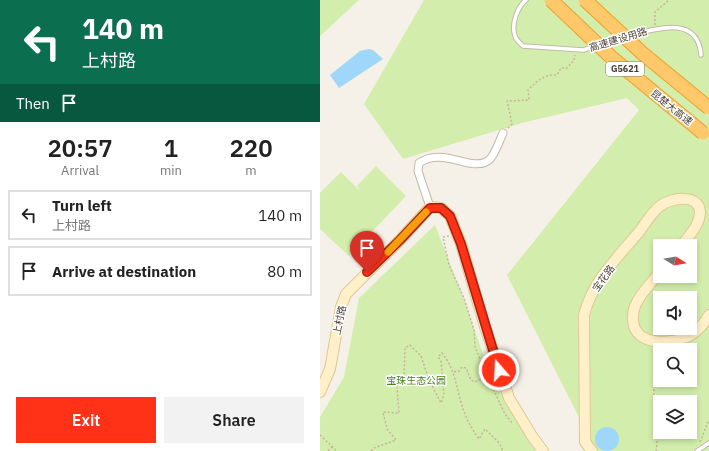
<!DOCTYPE html>
<html lang="en">
<head>
<meta charset="utf-8">
<style>
  :root { --surface:#fff; --page:#f2f2f2; --text:#222; --muted:#767676; --line:#e0e0e0; --accent:#ff3116 }
  body { margin:0; font-family:"IBM Plex Sans","Noto Sans SC",sans-serif; background:var(--page); color:var(--text); height:100vh; display:flex; flex-direction:column; font-size:15px; white-space:nowrap }
  * { box-sizing:border-box; margin:0 }
  p { font-size:13px; color:var(--muted) }
  .icon { flex:none; width:22px; height:22px; fill:none; stroke:currentColor; stroke-width:2; stroke-linecap:round; stroke-linejoin:round }
  .map { position:relative; flex:1; overflow:hidden }
  .drawer { display:flex; flex-direction:column; background:var(--surface); width:320px }
  .drawer>* { flex:none }
  .hud { background:#0b6e4f; color:#fff; overflow:hidden }
  .needle { width:26px; rotate:101deg }
  .controls { position:absolute; left:333px; top:239px; display:grid; gap:8px }
  .controls a { display:grid; place-items:center; width:44px; height:44px; border-radius:0px; background:var(--surface); box-shadow:0 2px 6px #0003; font-size:20px }
  .pin { position:absolute; display:grid; place-items:center; width:34px; height:34px; color:#fff; margin:-41px -17px; border-radius:50% 50% 50% 0; rotate:-45deg; box-shadow:0 0 4px #0007 }
  .pin .icon { rotate:45deg }
  .me { position:absolute; width:44px; margin:-22px; rotate:341deg; stroke-linejoin:round; filter:drop-shadow(0 0 3px #0008) }
  .turn { display:flex; align-items:center; gap:14px; height:84px; padding:0 16px; font-size:18px }
  .turn .icon { width:52px; height:52px; stroke-width:2.5 }
  .turn b { display:block; font-size:28px; line-height:34px }
  .then { display:flex; align-items:center; height:38px; padding:0 16px; background:#0003; gap:8px; font-size:15px }
  .eta { display:flex; justify-content:space-evenly; align-items:center; height:68px; text-align:center }
  .eta b { font-size:24px; font-weight:600; line-height:28px }
  .button { display:flex; gap:8px; margin-top:auto; padding:8px 16px }
  .button a { flex:1; height:46px; border-radius:0px; background:var(--accent); color:#fff; font-size:16px; font-weight:600; line-height:46px; text-align:center }
  .button a+a { background:var(--page); color:var(--text) }
  ul { padding:0; list-style:none }
  li { display:flex; align-items:center; gap:12px; height:50px; margin:0 8px 6px; padding:0 8px; border:2px solid var(--line); border-radius:0px }
  li div { flex:1 }
  li b { display:block; font-size:15px }
  li em { font-style:normal }
  main { display:flex; flex:1; min-height:0 }
  .map>svg:first-child { display:block }
  .green { fill:#d3eeac; fill-rule:evenodd }
  .water { fill:#9ed7f9 }
  .lines { fill:none; stroke-linecap:round; stroke-linejoin:round }
  .lane-casing { stroke:#c2b9a9; stroke-width:5.5 }
  .street-casing { stroke:#c2b9a9; stroke-width:9 }
  .secondary-casing { stroke:#dec895; stroke-width:12 }
  .path { stroke:#c6b499; stroke-width:1.5; stroke-dasharray:2 2; stroke-linecap:butt }
  .lane { stroke:#fff; stroke-width:3.5 }
  .street { stroke:#fff; stroke-width:7 }
  .secondary { stroke:#fff0c9; stroke-width:10 }
  .highway-bridge-casing { stroke:#efa029; stroke-width:15; stroke-linecap:butt }
  .highway-bridge { stroke:#ffc86a; stroke-width:13 }
  .route-casing { stroke:#a6200e; stroke-width:10 }
  .route { stroke:#ff3116; stroke-width:7 }
  .slow { stroke:#f59e0b; stroke-width:7 }
  .labels { text-anchor:middle; stroke-width:3; stroke-linejoin:round; paint-order:stroke }
  .shield { fill:#fff; stroke:#807a72; stroke-width:1 }
  .shield-label { font-size:9px; font-weight:bold; fill:#4a4136 }
  .street-label { font-size:10px; fill:#4a4136; stroke:#fff }
  .park-label { font-size:10px; fill:#4a8421; stroke:#fff }
</style>
</head>
<body>
<main>
<section class="drawer">
<div class="hud">
<div class="turn"><svg class="icon" aria-label="left" viewBox="0 0 24 24"><path d="M17 20v-9H6M10 6l-5 5 5 5"/></svg><div><b>140 m</b>上村路</div></div>
<div class="then">Then<svg class="icon" aria-label="arrive" viewBox="0 0 24 24"><path d="M6 21V4h12l-3 4 3 4H6"/></svg></div>
</div>
<div class="eta">
<div><b>20:57</b><p>Arrival</p></div>
<div><b>1</b><p>min</p></div>
<div><b>220</b><p>m</p></div>
</div>
<ul>
<li><svg class="icon" aria-label="left" viewBox="0 0 24 24"><path d="M17 20v-9H6M10 6l-5 5 5 5"/></svg><div><b>Turn left</b><p>上村路</p></div><em>140 m</em></li>
<li><svg class="icon" aria-label="arrive" viewBox="0 0 24 24"><path d="M6 21V4h12l-3 4 3 4H6"/></svg><div><b>Arrive at destination</b></div><em>80 m</em></li>
</ul>
<div class="button"><a>Exit</a><a>Share</a></div>
</section>
<div class="map">
<svg width="389" height="451" viewBox="0 0 389 451">
  <rect width="100%" height="100%" fill="#f6f1e8"/>
  <!-- green -->
  <g class="green">
    <path d="M 0,0 L 39,0 L 0,36 Z"/>
    <path d="M 104,0 L 389,0 L 389,451 L 276,451 L 187,275 L 319,110 L 307,98 L 202,123 L 83,159 L 44,104 ZM 340,246 L 370,246 L 370,276 L 340,276 ZM 340,298 L 370,298 L 370,328 L 340,328 ZM 340,350 L 370,350 L 370,380 L 340,380 ZM 340,402 L 370,402 L 370,432 L 340,432 Z"/>
    <path d="M 56,166 L 86,196 L 29,256 L 0,229 L 0,193 L 21,172 L 40,191 L 37,186 Z"/>
    <path d="M 115,225 L 147,307 L 171,378 L 215,451 L 0,451 L 0,417 L 24,377 L 39,298 Z"/>
  </g>
  <!-- water -->
  <g class="water">
    <path d="M 49,49 L 53,50 L 63,59 L 19,88 L 10,75 L 40,51 Z"/>
    <circle cx="287" cy="439" r="12"/>
  </g>
  <g class="lines">
    <!-- lane casing -->
    <g class="lane-casing">
      <g id="lane">
        <path d="M 206,0 C 197,7 191,25 195,36 C 196,40 201,44 203,46 L 263,50 L 276,46"/>
        <path d="M 308,36 C 335,29 378,14 381,55"/>
        <path d="M 281,44 L 302,38"/>
        <path d="M 377,451 L 389,443"/>
      </g>
    </g>
    <!-- street casing -->
    <g class="street-casing">
      <path id="street" d="M 110,207 L 98,171 L 99,163 C 125,145 155,176 171,158 C 176,151 180,140 183,133"/>
    </g>
    <!-- secondary casing -->
    <g class="secondary-casing">
      <g id="secondary">
        <path d="M 340,272 C 331,284 313,300 313,316 C 311,346 348,345 367,337 C 376,333 385,323 389,315"/>
        <path d="M 0,392 L 10,369 L 21,307 L 26,294 L 80,240 L 110,207 L 121,208 L 130,216 L 141,244 L 165,327 L 189,398 L 212,436 L 223,451"/>
        <path d="M 272,451 L 265,442 L 264,315 C 272,282 297,258 319,232 C 325,224 332,212 340,206 C 350,198 379,193 380,212 C 380,225 368,237 361,246"/>
      </g>
    </g>
    <!-- path -->
    <g class="path">
      <path d="M 335,25 L 335,12 L 349,0"/>
      <path d="M 188,128 L 192,124 L 187,101 L 209,100 L 208,90 C 216,82 224,74 237,75 L 241,68 L 247,68 L 254,60 L 255,55"/>
      <path d="M 129,236 L 123,237 L 129,265 L 144,298 L 154,330 L 155,347 L 167,376"/>
      <path d="M 134,372 L 139,371 L 142,367 L 146,368 L 151,380 L 155,382 L 167,376 L 185,414 L 193,424"/>
      <path d="M 0,435 L 17,451"/>
      <path d="M 380,442 L 389,420"/>
      <path d="M 8,451 L 12,447"/>
      <path d="M 51,451 L 54,448 L 76,440 L 67,429 L 63,412 L 79,413 L 77,387 L 84,375 L 85,348 L 90,345 L 101,356 L 109,380 L 121,403 L 124,395 L 121,361 L 118,357 L 122,353 C 133,366 136,383 140,399 C 144,414 150,427 159,439 L 165,429 L 180,444 L 183,451"/>
      <path d="M 336,451 C 341,426 326,389 340,365"/>
    </g>
    <!-- lane -->
    <use href="#lane" class="lane"/>
    <!-- street -->
    <use href="#street" class="street"/>
    <!-- secondary -->
    <use href="#secondary" class="secondary"/>
    <!-- highway-bridge casing -->
    <g class="highway-bridge-casing">
      <g id="highway-bridge">
        <path d="M 231,0 L 291,57 L 383,133"/>
        <path d="M 265,0 L 322,53 L 389,108"/>
      </g>
    </g>
    <!-- highway-bridge -->
    <use href="#highway-bridge" class="highway-bridge"/>
  </g>
  <g class="lines">
    <!-- route casing -->
    <g class="route-casing">
      <path id="route" d="M 47,272 L 80,240 L 110,208 L 121,208 L 130,216 L 141,244 L 179,370"/>
    </g>
    <!-- route -->
    <use href="#route" class="route"/>
    <!-- slow -->
    <path class="slow" d="M 68,252 L 106,212"/>
  </g>
  <g class="labels">
    <!-- shield labels -->
    <rect class="shield" x="286" y="62" width="38" height="14" rx="3"/>
    <g class="shield-label">
      <text x="305" y="72">G5621</text>
    </g>
    <!-- street labels -->
    <g class="street-label">
      <text transform="translate(298 39) rotate(-17)" y="4">高速建设用路</text>
      <text transform="translate(352 107) rotate(39)" y="4">昆楚大高速</text>
      <text transform="translate(283 278) rotate(-54)" y="4">宝花路</text>
      <text transform="translate(19 320) rotate(-78)" y="4">上村路</text>
    </g>
    <!-- park labels -->
    <g class="park-label">
      <text x="96" y="384">宝珠生态公园</text>
    </g>
  </g>
</svg>
<div class="controls">
<a><svg class="needle" viewBox="-14 -14 28 28"><path d="M0-13l5 13h-10z" fill="#e53935"/><path d="M0 13l5-13h-10z" fill="#767676"/></svg></a>
<a><svg class="icon" aria-label="sound" viewBox="0 0 24 24"><path d="M4 9h4l5-4v14l-5-4H4zM17 9q2 3 0 6"/></svg></a>
<a><svg class="icon" aria-label="search" viewBox="0 0 24 24"><circle cx="10" cy="10" r="6"/><path d="M15 15l6 6"/></svg></a>
<a><svg class="icon" aria-label="layers" viewBox="0 0 24 24"><path d="M12 4l9 5-9 5-9-5zM3 14l9 5 9-5"/></svg></a>
</div>
<div class="pin" style="left:47px;top:272px;background:#d93025"><svg class="icon" aria-label="arrive" viewBox="0 0 24 24"><path d="M6 21V4h12l-3 4 3 4H6"/></svg></div>
<svg class="me" style="left:179px;top:370px" viewBox="-20 -20 40 40"><circle r="17" fill="#ff3116" stroke="#fff" stroke-width="3"/><path d="M0-11L8 9 0 5-8 9z" fill="#fff"/></svg>
</div>
</main>
</body>
</html>
